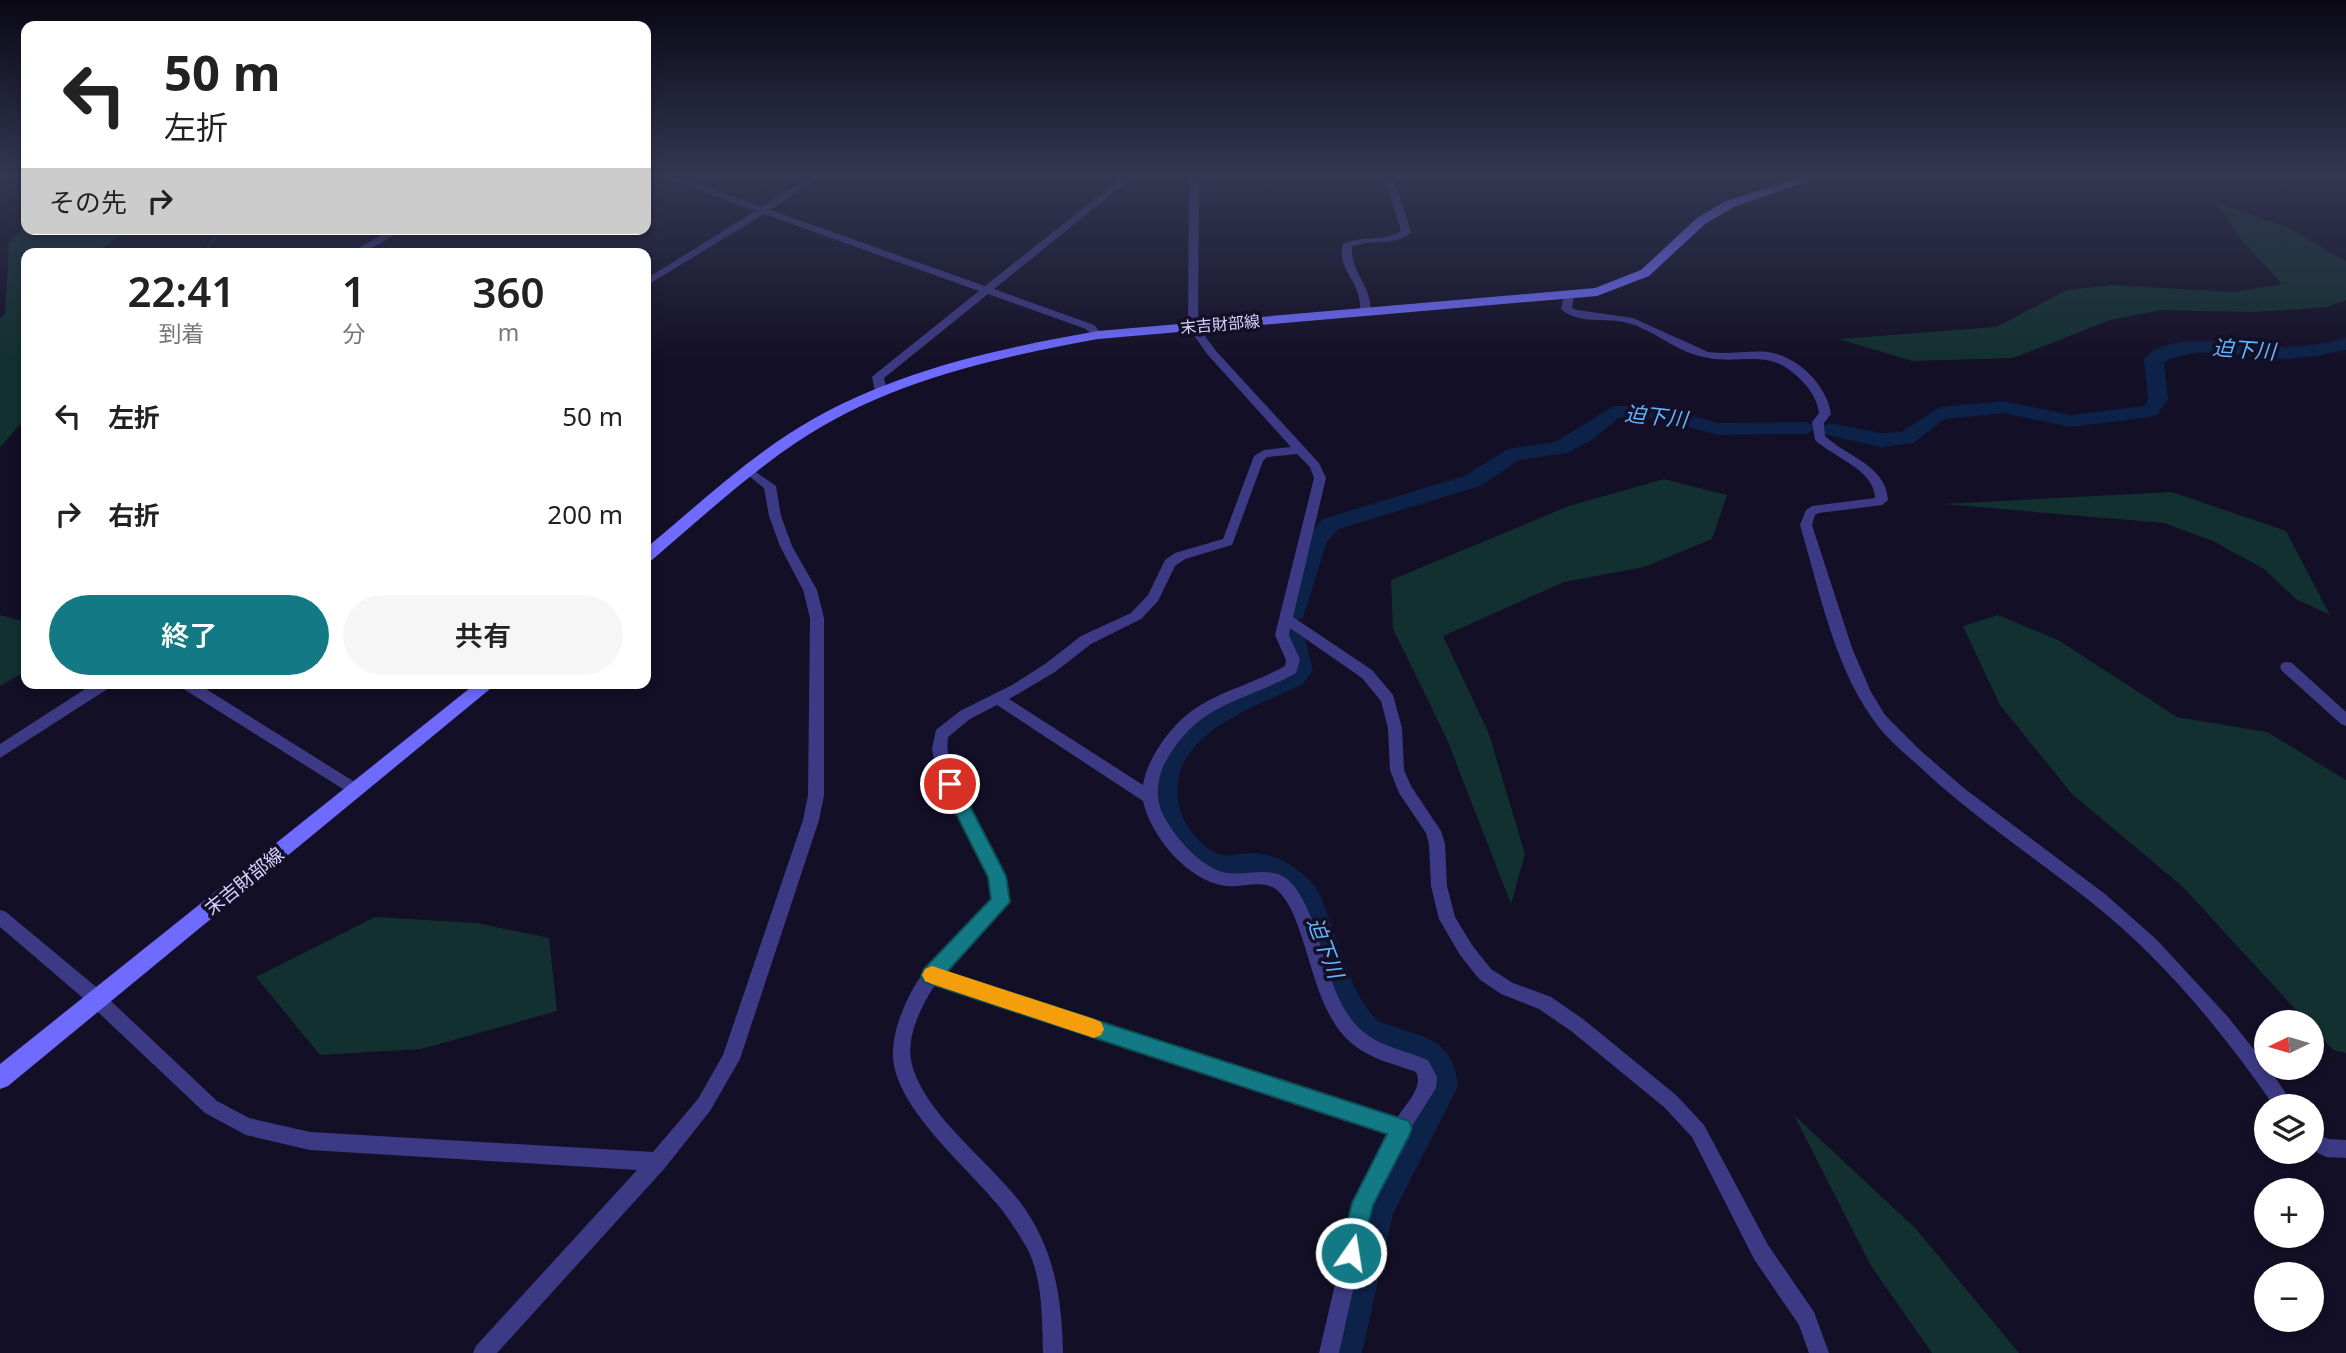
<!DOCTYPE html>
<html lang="ja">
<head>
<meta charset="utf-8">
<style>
  :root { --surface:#fff; --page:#f6f6f6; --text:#222; --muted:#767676; --accent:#137a85 }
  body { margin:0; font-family:"Noto Sans","Noto Sans JP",sans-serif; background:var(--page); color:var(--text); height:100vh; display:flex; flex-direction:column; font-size:26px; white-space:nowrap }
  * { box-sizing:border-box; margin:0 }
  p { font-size:23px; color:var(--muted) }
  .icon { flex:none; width:38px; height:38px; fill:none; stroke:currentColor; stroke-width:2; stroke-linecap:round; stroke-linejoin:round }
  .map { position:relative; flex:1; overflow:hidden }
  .panel { position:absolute; left:21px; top:248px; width:630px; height:441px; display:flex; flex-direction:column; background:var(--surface); border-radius:14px; box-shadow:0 4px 10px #0003 }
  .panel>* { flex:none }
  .hud { position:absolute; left:21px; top:21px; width:630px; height:214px; border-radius:14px; box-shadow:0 4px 10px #0003; background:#fff; color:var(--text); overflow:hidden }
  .needle { width:46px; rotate:265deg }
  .fabs { position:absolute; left:2254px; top:1010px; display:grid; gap:14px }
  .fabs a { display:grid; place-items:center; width:70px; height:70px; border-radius:50%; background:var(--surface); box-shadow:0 4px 10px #0003; font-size:35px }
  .pin { position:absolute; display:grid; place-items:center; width:60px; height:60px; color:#fff; margin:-30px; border:4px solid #fff; border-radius:50%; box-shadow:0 2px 7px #0007 }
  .me { position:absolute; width:77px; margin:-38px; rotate:13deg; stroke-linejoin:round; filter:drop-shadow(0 0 5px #0008) }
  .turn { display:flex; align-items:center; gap:24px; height:147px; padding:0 28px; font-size:32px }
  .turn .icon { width:91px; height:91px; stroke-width:2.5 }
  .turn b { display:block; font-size:49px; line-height:60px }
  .then { display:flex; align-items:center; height:66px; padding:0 28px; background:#0003; gap:14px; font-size:26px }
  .eta { display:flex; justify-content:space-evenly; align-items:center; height:119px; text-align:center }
  .eta b { font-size:42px; font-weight:600; line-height:49px }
  .primary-button { display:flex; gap:14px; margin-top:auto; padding:14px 28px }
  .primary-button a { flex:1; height:80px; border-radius:42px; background:var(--accent); color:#fff; font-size:28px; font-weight:600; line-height:80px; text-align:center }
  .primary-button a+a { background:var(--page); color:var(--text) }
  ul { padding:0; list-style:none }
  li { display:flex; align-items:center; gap:21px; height:98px; padding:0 28px }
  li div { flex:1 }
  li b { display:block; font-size:26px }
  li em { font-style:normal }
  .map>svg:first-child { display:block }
  .green { fill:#12302f }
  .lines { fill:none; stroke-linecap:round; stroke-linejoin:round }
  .stream { stroke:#0c2248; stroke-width:3.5 }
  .river { fill:#0c2248; fill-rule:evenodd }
  .minor { fill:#3d3a85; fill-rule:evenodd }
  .secondary { fill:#6f6bff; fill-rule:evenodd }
  .route { fill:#137a85; stroke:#0c4f56; stroke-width:2 }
  .slow { fill:#f59e0b }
  .labels { text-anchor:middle; stroke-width:7; stroke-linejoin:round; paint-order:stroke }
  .far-street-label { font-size:16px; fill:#d9d4ff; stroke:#130f26 }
  .street-label { font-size:19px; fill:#d9d4ff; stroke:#130f26 }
  .water-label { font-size:21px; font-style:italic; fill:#62b6ff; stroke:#130f26 }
</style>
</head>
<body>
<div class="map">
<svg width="2346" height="1353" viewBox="0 0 2346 1353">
  <rect width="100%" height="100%" fill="#130f26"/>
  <!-- green -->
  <g class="green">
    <path d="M 2216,202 L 2286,227 L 2346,261 L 2346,300 L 2327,307 L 2255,312 L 2161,310 L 2110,320 L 2013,358 L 1912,361 L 1839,339 L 1996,327 L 2067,290 L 2112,285 L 2233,292 L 2282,284 L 2242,241 Z"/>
    <path d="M 26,225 L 26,229 L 122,229 L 121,235 L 95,254 L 26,254 L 26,418 L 0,447 L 0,318 L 5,314 L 9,243 Z"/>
    <path d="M 1664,479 L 1727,495 L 1712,539 L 1644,567 L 1564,582 L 1443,636 L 1489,734 L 1525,854 L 1511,904 L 1446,737 L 1393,629 L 1391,580 L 1569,506 Z"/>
    <path d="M 2172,492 L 2286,531 L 2330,615 L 2296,599 L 2264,569 L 2213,541 L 2164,523 L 1943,504 Z"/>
    <path d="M 0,615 L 26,622 L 26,671 L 0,686 Z"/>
    <path d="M 1998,615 L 2058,640 L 2177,717 L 2267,732 L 2346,780 L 2346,1053 L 2333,1050 L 2312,1027 L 2312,1022 L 2307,1022 L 2183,887 L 2072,794 L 2000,705 L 1963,626 Z"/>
    <path d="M 375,917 L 477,923 L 549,938 L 557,1011 L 421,1049 L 320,1055 L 256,977 Z"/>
    <path d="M 1794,1115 L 1916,1229 L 2019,1353 L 1932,1353 L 1871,1266 Z"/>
  </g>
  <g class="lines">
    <!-- stream -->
    <path class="stream" d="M 203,254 L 221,229"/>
    <!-- river -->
    <g class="river">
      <path d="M 2346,338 L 2346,350 C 2325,354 2303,359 2282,359 C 2241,358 2203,343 2164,362 L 2168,400 L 2157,415 L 2150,417 L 2071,427 L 2003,413 L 1945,419 L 1913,443 L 1881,447 L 1822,434 L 1819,429 L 1829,423 L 1881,433 L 1901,432 L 1940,407 L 2003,401 L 2071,415 L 2144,406 L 2148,400 L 2144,359 C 2168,328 2248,347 2281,347 C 2303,348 2325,343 2346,338 Z"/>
      <path d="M 1614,406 L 1654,406 L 1718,423 L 1807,422 L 1817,428 L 1807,434 L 1718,435 L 1654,418 L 1619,418 L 1590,441 L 1567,453 L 1520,460 L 1480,486 L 1339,529 L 1327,541 L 1303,618 L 1295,620 L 1287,618 L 1283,612 L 1306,538 L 1323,519 L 1464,476 L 1508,449 L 1555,442 Z"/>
      <path d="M 1294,624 L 1302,627 L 1313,670 L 1303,684 C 1253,708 1164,735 1179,806 C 1182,822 1199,844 1214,852 C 1228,859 1240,852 1255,853 C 1279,855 1298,868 1314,885 C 1321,894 1325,908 1329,919 C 1341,952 1351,992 1376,1019 C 1380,1023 1389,1025 1395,1027 C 1433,1040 1453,1042 1458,1086 L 1393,1214 L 1362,1353 L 1326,1353 L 1360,1210 L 1426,1084 L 1425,1072 L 1416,1064 L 1356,1041 L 1326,990 L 1294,903 L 1274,882 L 1254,877 L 1235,881 L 1195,869 L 1174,850 L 1154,813 L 1150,792 L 1166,743 L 1188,720 L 1208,707 L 1288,667 L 1282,633 L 1286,627 Z"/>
    </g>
    <!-- minor -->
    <g class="minor">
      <path d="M 659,175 L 671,175 L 762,207 L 813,175 L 823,175 L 770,210 L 985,286 L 1125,175 L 1135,175 L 994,289 L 1094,325 L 1103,335 L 1102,337 L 1094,337 L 1086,329 L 988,294 L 884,378 L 887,391 L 881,394 L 875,391 L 872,377 L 874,375 L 979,291 L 764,214 L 646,286 L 646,279 L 755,211 Z"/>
      <path d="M 1189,175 L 1199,175 L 1198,327 L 1216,351 L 1319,463 L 1326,478 L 1293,617 L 1372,670 L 1393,695 L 1402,728 L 1404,770 L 1411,786 L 1441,831 L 1445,844 L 1447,886 L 1455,917 L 1472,945 L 1491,969 L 1513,983 L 1551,997 L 1583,1019 L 1676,1095 L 1704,1125 L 1768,1245 L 1814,1312 L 1829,1353 L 1809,1353 L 1799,1325 L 1754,1259 L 1692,1137 L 1664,1107 L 1571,1031 L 1539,1009 L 1501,994 L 1479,979 L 1460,955 L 1439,919 L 1431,886 L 1429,844 L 1426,833 L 1399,793 L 1390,770 L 1388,728 L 1381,701 L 1362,678 L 1290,628 L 1289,635 L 1300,660 L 1296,673 C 1242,703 1201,701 1167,759 C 1156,778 1154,801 1166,820 C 1177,839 1197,862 1219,871 C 1244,880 1274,860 1294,886 C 1327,929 1323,1005 1369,1036 C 1387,1048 1409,1052 1428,1060 L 1437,1077 L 1436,1088 L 1407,1134 L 1372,1205 L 1339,1353 L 1319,1353 L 1354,1203 L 1389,1133 L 935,985 C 921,1006 905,1038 912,1065 C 927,1120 999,1167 1029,1215 C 1056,1258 1062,1303 1063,1353 L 1043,1353 C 1042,1319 1043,1279 1027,1248 C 1018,1233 1009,1218 997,1204 C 966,1166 897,1109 893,1058 C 892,1034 902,1008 914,987 C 934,953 966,929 992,900 L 989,876 L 936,769 L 932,749 L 936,730 L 960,711 L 1012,685 L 1045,664 L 1081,636 L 1131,613 L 1148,595 L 1165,560 L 1175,553 L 1223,539 L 1254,456 L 1264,450 L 1291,447 L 1208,355 L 1188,327 ZM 1297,454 L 1310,467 L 1314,478 L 1275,635 L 1286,660 L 1285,666 C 1232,695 1192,693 1157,750 C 1150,762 1145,772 1143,785 L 1009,699 L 1055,672 L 1091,644 L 1141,619 L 1158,601 L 1175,566 L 1185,559 L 1232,545 L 1263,461 L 1267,457 ZM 997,705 L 1143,801 C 1151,837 1188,881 1226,886 C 1242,888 1264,878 1278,891 C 1290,902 1297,922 1302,938 C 1315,976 1324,1028 1361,1050 C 1377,1061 1398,1065 1416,1072 C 1424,1087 1405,1105 1397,1118 L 944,972 L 996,918 L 1008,902 C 1007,893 1007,883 1005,875 C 990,831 942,784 948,737 L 970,719 Z"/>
      <path d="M 1242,175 L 1416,175 L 1412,178 L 1394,179 L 1411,232 L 1409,234 C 1392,247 1370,238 1352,247 C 1350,272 1375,290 1370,315 L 1366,316 L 1361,313 C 1360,306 1360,298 1357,291 C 1351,275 1337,262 1343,244 C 1362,235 1384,242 1401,231 L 1385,180 L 1247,178 Z"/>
      <path d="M 392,229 L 405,229 L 361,254 L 348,254 Z"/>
      <path d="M 1569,293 L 1574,296 L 1572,308 L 1577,310 L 1633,318 L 1708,352 C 1729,355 1749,350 1768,352 C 1797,356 1827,385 1831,414 L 1824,423 L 1825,436 C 1847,457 1886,465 1888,500 L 1882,505 L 1819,513 L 1815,515 L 1812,525 L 1852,648 L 1871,692 L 1885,715 L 1921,751 L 1965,789 L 2105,894 L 2157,940 L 2228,1017 L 2271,1071 L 2294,1106 L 2274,1106 C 2222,1031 2163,959 2091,902 C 2034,857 1973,817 1920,767 C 1903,752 1885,737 1872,718 C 1833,662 1819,589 1800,525 L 1806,510 L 1812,506 L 1875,498 C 1875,470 1833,457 1815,440 L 1812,422 L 1819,413 C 1817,400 1811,390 1802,381 C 1767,343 1739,369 1696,355 C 1672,348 1653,330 1628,323 C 1606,317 1579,325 1561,309 L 1564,296 Z"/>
      <path d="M 750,468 L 776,486 L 781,516 L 792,546 L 817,590 L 824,618 L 824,795 L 819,820 L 740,1059 L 710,1111 L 664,1169 L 497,1353 L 473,1353 L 476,1346 L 637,1170 L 310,1150 L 246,1135 L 205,1113 L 83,998 L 0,927 L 0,910 L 6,912 L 95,986 L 217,1101 L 249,1118 L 310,1132 L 653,1152 L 698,1099 L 723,1055 L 803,820 L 808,795 L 810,618 L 803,590 L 780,546 L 769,516 L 764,488 L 744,472 Z"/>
      <path d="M 2287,662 L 2292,663 L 2346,712 L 2346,726 L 2341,724 L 2282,671 L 2280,667 L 2282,663 Z"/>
      <path d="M 93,684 L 111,684 L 109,688 L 0,758 L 0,744 Z"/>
      <path d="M 180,684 L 198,684 L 361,786 L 364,790 L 361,794 L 356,796 L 351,794 L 182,688 Z"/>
      <path d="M 2312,1131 L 2328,1139 L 2346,1140 L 2346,1158 L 2326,1157 L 2312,1150 Z"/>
    </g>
    <!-- secondary -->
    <g class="secondary">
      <path d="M 1809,175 L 1825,175 L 1734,207 L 1705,224 L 1649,276 L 1597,296 L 1098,339 C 993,358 886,382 797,442 C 745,477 699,520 652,560 L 646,561 L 646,548 C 692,510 737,468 787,435 C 880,374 990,350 1098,331 L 1595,288 L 1641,270 L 1697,218 L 1726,201 Z"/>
      <path d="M 475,684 L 496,684 L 8,1086 L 0,1089 L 0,1064 Z"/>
    </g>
  </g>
  <!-- sky -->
  <linearGradient id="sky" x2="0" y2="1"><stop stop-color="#0a0815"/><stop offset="0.48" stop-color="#333752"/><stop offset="1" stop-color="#333752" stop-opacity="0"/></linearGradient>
  <rect width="2346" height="364" fill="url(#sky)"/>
  <!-- route -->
  <path class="route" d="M 950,777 L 956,779 L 1006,876 L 1010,902 L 947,972 L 1409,1121 L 1412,1128 L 1409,1136 L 1373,1205 L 1359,1261 L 1351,1264 L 1344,1261 L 1340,1253 L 1352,1203 L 1387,1134 L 924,982 L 921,976 L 924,969 L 991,899 L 988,877 L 941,784 Z"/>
  <!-- slow -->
  <path class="slow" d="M 932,966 L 1094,1019 L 1101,1022 L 1104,1029 L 1101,1035 L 1094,1038 L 932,984 L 925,981 L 922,975 L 925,969 Z"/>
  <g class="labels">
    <!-- far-street labels -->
    <g class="far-street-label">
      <text transform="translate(1220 324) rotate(-5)" y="6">末吉財部線</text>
    </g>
    <!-- street labels -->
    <g class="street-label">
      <text transform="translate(244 881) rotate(-39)" y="7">末吉財部線</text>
    </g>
    <!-- water labels -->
    <g class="water-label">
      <text transform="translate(2244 350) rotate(4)" y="7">迫下川</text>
      <text transform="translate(1656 417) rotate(6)" y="7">迫下川</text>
      <text transform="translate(1325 948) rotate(69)" y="7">迫下川</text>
    </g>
  </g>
</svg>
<div class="fabs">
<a><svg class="needle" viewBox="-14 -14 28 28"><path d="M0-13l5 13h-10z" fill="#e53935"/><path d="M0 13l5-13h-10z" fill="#767676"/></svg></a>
<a><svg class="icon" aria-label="layers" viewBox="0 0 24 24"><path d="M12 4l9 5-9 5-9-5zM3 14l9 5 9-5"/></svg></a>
<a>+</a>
<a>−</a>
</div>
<div class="pin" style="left:950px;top:784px;background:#d93025"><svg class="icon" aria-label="arrive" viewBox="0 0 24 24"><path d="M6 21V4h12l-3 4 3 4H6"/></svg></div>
<svg class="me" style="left:1351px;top:1253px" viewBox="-20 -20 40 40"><circle r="17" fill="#137a85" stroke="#fff" stroke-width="3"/><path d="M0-11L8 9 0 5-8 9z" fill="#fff"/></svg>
<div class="hud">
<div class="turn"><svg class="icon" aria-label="left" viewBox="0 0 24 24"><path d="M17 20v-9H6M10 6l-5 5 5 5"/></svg><div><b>50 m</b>左折</div></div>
<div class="then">その先<svg class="icon" aria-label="right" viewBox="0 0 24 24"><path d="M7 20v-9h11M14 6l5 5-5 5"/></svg></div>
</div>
<section class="panel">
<div class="eta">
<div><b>22:41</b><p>到着</p></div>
<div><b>1</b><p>分</p></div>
<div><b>360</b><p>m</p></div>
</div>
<ul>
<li><svg class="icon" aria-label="left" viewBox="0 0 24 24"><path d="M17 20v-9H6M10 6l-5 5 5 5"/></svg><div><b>左折</b></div><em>50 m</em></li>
<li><svg class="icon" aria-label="right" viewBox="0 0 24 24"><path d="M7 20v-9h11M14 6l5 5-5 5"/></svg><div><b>右折</b></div><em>200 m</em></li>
</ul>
<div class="primary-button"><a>終了</a><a>共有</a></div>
</section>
</div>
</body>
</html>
